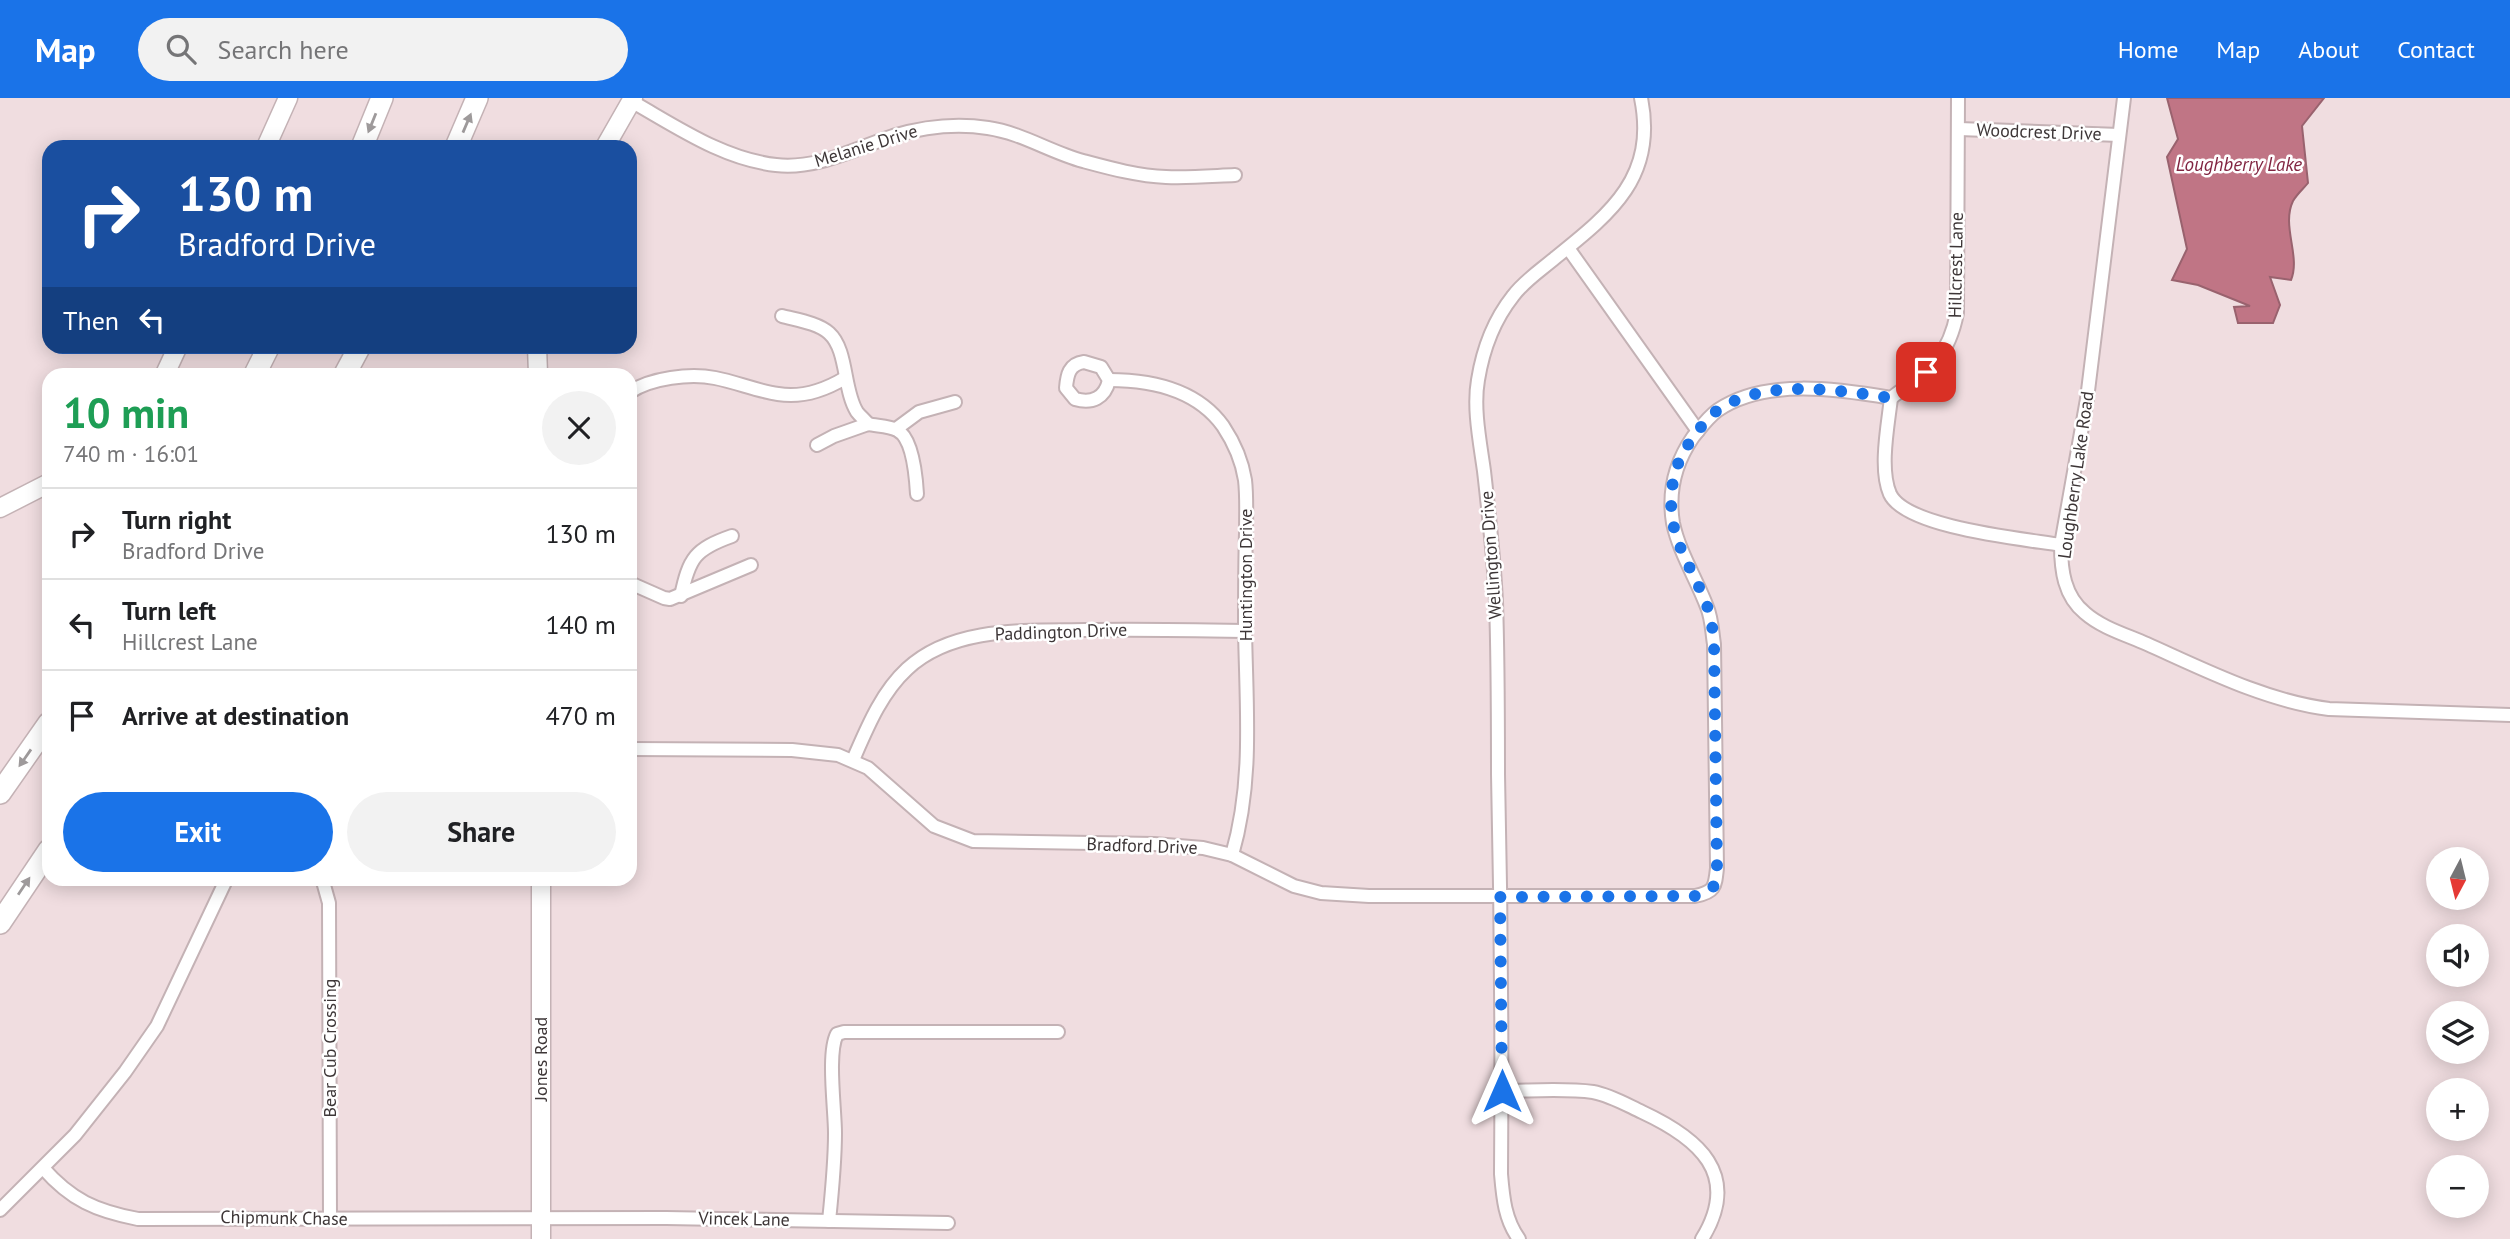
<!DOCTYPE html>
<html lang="en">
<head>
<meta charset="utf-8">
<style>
  :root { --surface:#fff; --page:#f2f2f2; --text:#202124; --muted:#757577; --line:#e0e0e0; --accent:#1a73e8 }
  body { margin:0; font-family:"PT Sans",sans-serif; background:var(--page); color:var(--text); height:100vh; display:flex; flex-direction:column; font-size:26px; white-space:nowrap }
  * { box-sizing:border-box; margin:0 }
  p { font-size:23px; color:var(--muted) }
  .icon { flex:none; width:38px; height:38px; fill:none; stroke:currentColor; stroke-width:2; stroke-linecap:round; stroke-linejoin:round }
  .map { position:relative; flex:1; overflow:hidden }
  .panel { position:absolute; left:42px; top:270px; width:595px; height:518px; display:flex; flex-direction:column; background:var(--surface); border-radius:21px; box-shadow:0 4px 18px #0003 }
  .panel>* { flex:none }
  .guide { position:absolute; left:42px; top:42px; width:595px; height:214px; border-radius:21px; box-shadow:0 4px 18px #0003; background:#1a4fa0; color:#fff; overflow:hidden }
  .needle { width:46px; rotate:187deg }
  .tools { position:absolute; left:2426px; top:749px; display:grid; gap:14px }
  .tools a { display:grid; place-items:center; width:63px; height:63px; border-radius:50%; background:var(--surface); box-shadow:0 4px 18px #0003; font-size:35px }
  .pin { position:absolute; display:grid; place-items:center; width:60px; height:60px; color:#fff; margin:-30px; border-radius:14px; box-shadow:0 4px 10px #0006 }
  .me { position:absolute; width:77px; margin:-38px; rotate:0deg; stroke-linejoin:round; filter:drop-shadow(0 0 5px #0008) }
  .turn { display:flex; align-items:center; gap:24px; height:147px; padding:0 21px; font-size:32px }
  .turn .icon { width:91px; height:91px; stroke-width:2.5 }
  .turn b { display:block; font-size:49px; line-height:60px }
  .then { display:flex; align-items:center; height:66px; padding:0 21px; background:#0003; gap:14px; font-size:26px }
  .round { display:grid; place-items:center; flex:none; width:74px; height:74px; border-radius:37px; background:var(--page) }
  .head { display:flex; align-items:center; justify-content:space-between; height:119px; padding:0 21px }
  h1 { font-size:42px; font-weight:800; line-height:52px; color:#1e9e55 }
  .action { display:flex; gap:14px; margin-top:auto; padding:14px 21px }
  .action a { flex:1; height:80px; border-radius:42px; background:var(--accent); color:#fff; font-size:28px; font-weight:800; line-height:80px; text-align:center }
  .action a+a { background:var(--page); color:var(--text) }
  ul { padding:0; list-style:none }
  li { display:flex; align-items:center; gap:21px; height:91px; padding:0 21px; border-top:2px solid var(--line) }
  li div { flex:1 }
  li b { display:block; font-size:26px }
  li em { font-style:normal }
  header { display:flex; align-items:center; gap:42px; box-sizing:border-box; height:98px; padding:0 35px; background:var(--accent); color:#fff }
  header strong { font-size:33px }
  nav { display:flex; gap:38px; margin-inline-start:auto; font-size:24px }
  .search { width:490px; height:63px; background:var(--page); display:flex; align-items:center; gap:18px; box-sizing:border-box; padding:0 24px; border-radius:38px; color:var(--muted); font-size:26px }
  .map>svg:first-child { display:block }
  .water { fill:#c07585; stroke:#99626e; stroke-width:2 }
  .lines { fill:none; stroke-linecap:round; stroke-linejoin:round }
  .street-casing { stroke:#c4b2b5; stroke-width:16 }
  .secondary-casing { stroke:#c4b2b5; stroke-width:21 }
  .highway-casing { stroke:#c4b2b5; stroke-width:24 }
  .street { stroke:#fff; stroke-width:12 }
  .secondary { stroke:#fff; stroke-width:18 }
  .highway { stroke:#fff; stroke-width:21 }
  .oneway { fill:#9e9a9b }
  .route { stroke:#1a73e8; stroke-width:12; stroke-dasharray:0 21.6 }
  .labels { text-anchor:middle; stroke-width:5; stroke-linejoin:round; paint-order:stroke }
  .street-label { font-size:18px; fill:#3d3637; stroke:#fff }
  .water-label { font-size:19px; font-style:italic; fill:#812541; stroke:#fff }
</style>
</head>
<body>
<header>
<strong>Map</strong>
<div class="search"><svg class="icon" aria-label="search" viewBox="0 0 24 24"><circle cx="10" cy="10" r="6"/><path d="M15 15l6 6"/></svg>Search here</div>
<nav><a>Home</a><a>Map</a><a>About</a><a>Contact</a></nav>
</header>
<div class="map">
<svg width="2510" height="1141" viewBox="0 0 2510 1141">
  <rect width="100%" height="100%" fill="#f0dde0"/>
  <!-- water -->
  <path class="water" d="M 2167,0 L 2324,0 L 2302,28 L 2308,85 C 2304,90 2297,96 2293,103 C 2281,128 2301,158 2291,182 L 2270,179 L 2280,207 L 2273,225 L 2238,225 L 2234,209 L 2250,208 L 2198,187 L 2172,182 L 2187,151 L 2167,59 L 2178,41 Z"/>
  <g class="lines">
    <!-- street casing -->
    <g class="street-casing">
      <g id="street">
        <path d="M 2124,0 L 2087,301 L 2061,447 C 2061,472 2064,498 2085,515 C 2102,530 2127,537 2147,546 C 2205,572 2266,603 2329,611 L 2510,617"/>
        <path d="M 631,3 C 677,29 723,61 776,67 C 816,72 856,50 893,38 C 923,29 956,25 988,30 C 1022,35 1050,54 1083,63 C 1109,70 1138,78 1166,79 C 1189,80 1212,78 1235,77"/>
        <path d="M 1959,31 L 2119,37"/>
        <path d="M 1568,150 L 1698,333"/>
        <path d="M 782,218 C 797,222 818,225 829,235 C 848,252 843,292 857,314 C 860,318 865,322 868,326"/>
        <path d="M 1084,264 L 1101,269 L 1109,282 C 1105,300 1092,306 1075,301 L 1066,290 C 1067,277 1069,266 1084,264 Z"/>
        <path d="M 1109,282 C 1151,282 1197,292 1223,328 C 1233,343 1242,363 1245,382 C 1247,399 1246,417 1246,435 C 1245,467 1245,498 1245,530 C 1246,607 1254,682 1232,757"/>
        <path d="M 630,294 C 651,280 690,275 715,280 C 736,284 757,293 778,296 C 802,300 825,292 845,280"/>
        <path d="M 1891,300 C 1888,327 1879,371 1890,396 C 1906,430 2025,441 2061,447"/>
        <path d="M 868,326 C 877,328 889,328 897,332 C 913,340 916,379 917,396"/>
        <path d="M 896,331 L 919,314 L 955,304"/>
        <path d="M 817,347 L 834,338 L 868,326"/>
        <path d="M 630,485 L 664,500 L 670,501 L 751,467"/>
        <path d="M 681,498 C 689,460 695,451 732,438"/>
        <path d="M 630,651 L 792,652 L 838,657 L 868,670 L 934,728 L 973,743 L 1154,746 L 1203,750 L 1232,757 L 1294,788 L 1321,795 L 1369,798 L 1695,798 C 1715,794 1715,789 1717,770 L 1714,546 C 1712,534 1712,521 1707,509 C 1697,482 1679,454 1673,425 C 1668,394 1675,365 1693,339 C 1701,329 1708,319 1718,312 C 1765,280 1838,291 1891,300 C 1927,273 1948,262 1957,215 L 1958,0"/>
        <path d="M 853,662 C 867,630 881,595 907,571 C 953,528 1027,533 1085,532 C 1139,531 1192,532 1245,533"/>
        <path d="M 322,780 L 329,805 L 330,1121"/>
        <path d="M 1501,993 C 1531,993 1563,990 1593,994 C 1610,997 1627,1007 1642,1014 C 1698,1040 1742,1076 1702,1141"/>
        <path d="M 43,1070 C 71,1102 96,1113 138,1121 L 666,1120 L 948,1125"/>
        <path d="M 0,1112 L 75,1037 L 125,974 L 157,928 L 227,780"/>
        <path d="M 829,1123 C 832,1094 835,1064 835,1035 C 835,1011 827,955 837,936 L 844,934 L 1058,934"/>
        <path d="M 1519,1141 C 1505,1122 1503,1100 1501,1076 C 1502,943 1501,809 1498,676 C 1498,618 1498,561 1496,504 C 1494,460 1489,417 1484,373 C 1480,344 1473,310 1478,282 C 1483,251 1494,222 1513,198 C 1524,183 1541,172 1555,160 C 1611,115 1657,79 1641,0"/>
      </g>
    </g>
    <!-- secondary casing -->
    <g class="secondary-casing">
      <g id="secondary">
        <path d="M 266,49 L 288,0"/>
        <path d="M 605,49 L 633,0"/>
        <path d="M 537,248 L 538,276"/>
        <path d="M 165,276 L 178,248"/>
        <path d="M 0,410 L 49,385"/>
        <path d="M 541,1141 L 541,780"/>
      </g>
    </g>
    <!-- highway casing -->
    <g class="highway-casing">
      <g id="highway">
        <path d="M 362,49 L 382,0"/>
        <path d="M 456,49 L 477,0"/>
        <path d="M 255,276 L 269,248"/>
        <path d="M 345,276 L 360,248"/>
        <path d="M 0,695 L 49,625"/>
        <path d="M 0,825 L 49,752"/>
      </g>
    </g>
    <!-- street -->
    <use href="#street" class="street"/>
    <!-- secondary -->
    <use href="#secondary" class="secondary"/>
    <!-- highway -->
    <use href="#highway" class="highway"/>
  </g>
  <!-- one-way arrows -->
  <defs><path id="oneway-solid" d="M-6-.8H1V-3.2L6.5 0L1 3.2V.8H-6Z" transform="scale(1.75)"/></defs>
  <g class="oneway">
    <use href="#oneway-solid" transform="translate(372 25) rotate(112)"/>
    <use href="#oneway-solid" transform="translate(467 25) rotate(-67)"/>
    <use href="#oneway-solid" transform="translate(25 660) rotate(125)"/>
    <use href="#oneway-solid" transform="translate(24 788) rotate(-56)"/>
  </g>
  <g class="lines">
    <!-- route -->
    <path class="route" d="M 1502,993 L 1500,799 L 1695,798 C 1715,794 1715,789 1717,770 L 1714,546 C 1713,535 1712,525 1709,514 C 1700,484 1679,457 1673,425 C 1668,397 1673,367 1690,344 C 1699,332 1706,320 1718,312 C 1765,280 1838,292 1891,300 L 1926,274"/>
  </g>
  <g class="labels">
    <!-- street labels -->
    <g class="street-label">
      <text transform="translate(2039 34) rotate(2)" y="6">Woodcrest Drive</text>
      <text transform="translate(866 48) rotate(-17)" y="6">Melanie Drive</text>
      <text transform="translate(1956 167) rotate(-89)" y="6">Hillcrest Lane</text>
      <text transform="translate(2076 377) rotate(-82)" y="6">Loughberry Lake Road</text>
      <text transform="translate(1491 457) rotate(-94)" y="6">Wellington Drive</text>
      <text transform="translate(1246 477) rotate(-90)" y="6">Huntington Drive</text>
      <text transform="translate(1061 534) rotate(-2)" y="6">Paddington Drive</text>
      <text transform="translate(1142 748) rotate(2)" y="6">Bradford Drive</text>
      <text transform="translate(330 950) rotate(-90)" y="6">Bear Cub Crossing</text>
      <text transform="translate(541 961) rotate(-90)" y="6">Jones Road</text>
      <text transform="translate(284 1120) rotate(1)" y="6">Chipmunk Chase</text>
      <text transform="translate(744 1121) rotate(1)" y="6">Vincek Lane</text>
    </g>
    <!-- water labels -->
    <g class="water-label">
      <text x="2239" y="73">Loughberry Lake</text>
    </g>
  </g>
</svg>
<div class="tools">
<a><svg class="needle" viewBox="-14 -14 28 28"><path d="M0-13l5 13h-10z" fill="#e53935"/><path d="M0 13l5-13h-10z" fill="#757577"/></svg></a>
<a><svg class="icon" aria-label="sound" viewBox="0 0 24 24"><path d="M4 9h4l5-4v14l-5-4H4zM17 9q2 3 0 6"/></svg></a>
<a><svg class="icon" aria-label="layers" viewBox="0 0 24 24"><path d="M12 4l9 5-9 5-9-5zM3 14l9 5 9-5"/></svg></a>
<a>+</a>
<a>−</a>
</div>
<div class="pin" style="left:1926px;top:274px;background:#d93025"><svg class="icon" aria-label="arrive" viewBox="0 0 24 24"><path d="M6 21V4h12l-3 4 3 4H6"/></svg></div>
<svg class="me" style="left:1502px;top:993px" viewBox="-20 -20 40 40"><path d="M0-17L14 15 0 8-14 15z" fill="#1a73e8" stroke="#fff" stroke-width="4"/></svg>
<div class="guide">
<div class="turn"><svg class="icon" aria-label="right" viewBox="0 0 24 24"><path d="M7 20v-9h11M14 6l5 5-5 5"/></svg><div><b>130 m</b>Bradford Drive</div></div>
<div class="then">Then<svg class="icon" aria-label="left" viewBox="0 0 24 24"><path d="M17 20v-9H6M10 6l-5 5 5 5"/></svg></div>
</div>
<section class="panel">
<div class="head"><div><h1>10 min</h1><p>740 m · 16:01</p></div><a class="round"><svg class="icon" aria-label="close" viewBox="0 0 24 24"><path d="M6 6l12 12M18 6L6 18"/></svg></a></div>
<ul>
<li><svg class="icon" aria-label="right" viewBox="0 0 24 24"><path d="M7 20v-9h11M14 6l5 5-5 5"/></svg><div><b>Turn right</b><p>Bradford Drive</p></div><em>130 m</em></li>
<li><svg class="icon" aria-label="left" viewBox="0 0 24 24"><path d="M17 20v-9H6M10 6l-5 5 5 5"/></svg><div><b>Turn left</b><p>Hillcrest Lane</p></div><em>140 m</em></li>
<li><svg class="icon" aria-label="arrive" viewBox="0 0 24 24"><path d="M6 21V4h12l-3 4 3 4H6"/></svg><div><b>Arrive at destination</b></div><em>470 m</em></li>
</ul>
<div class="action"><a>Exit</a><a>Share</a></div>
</section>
</div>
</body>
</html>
